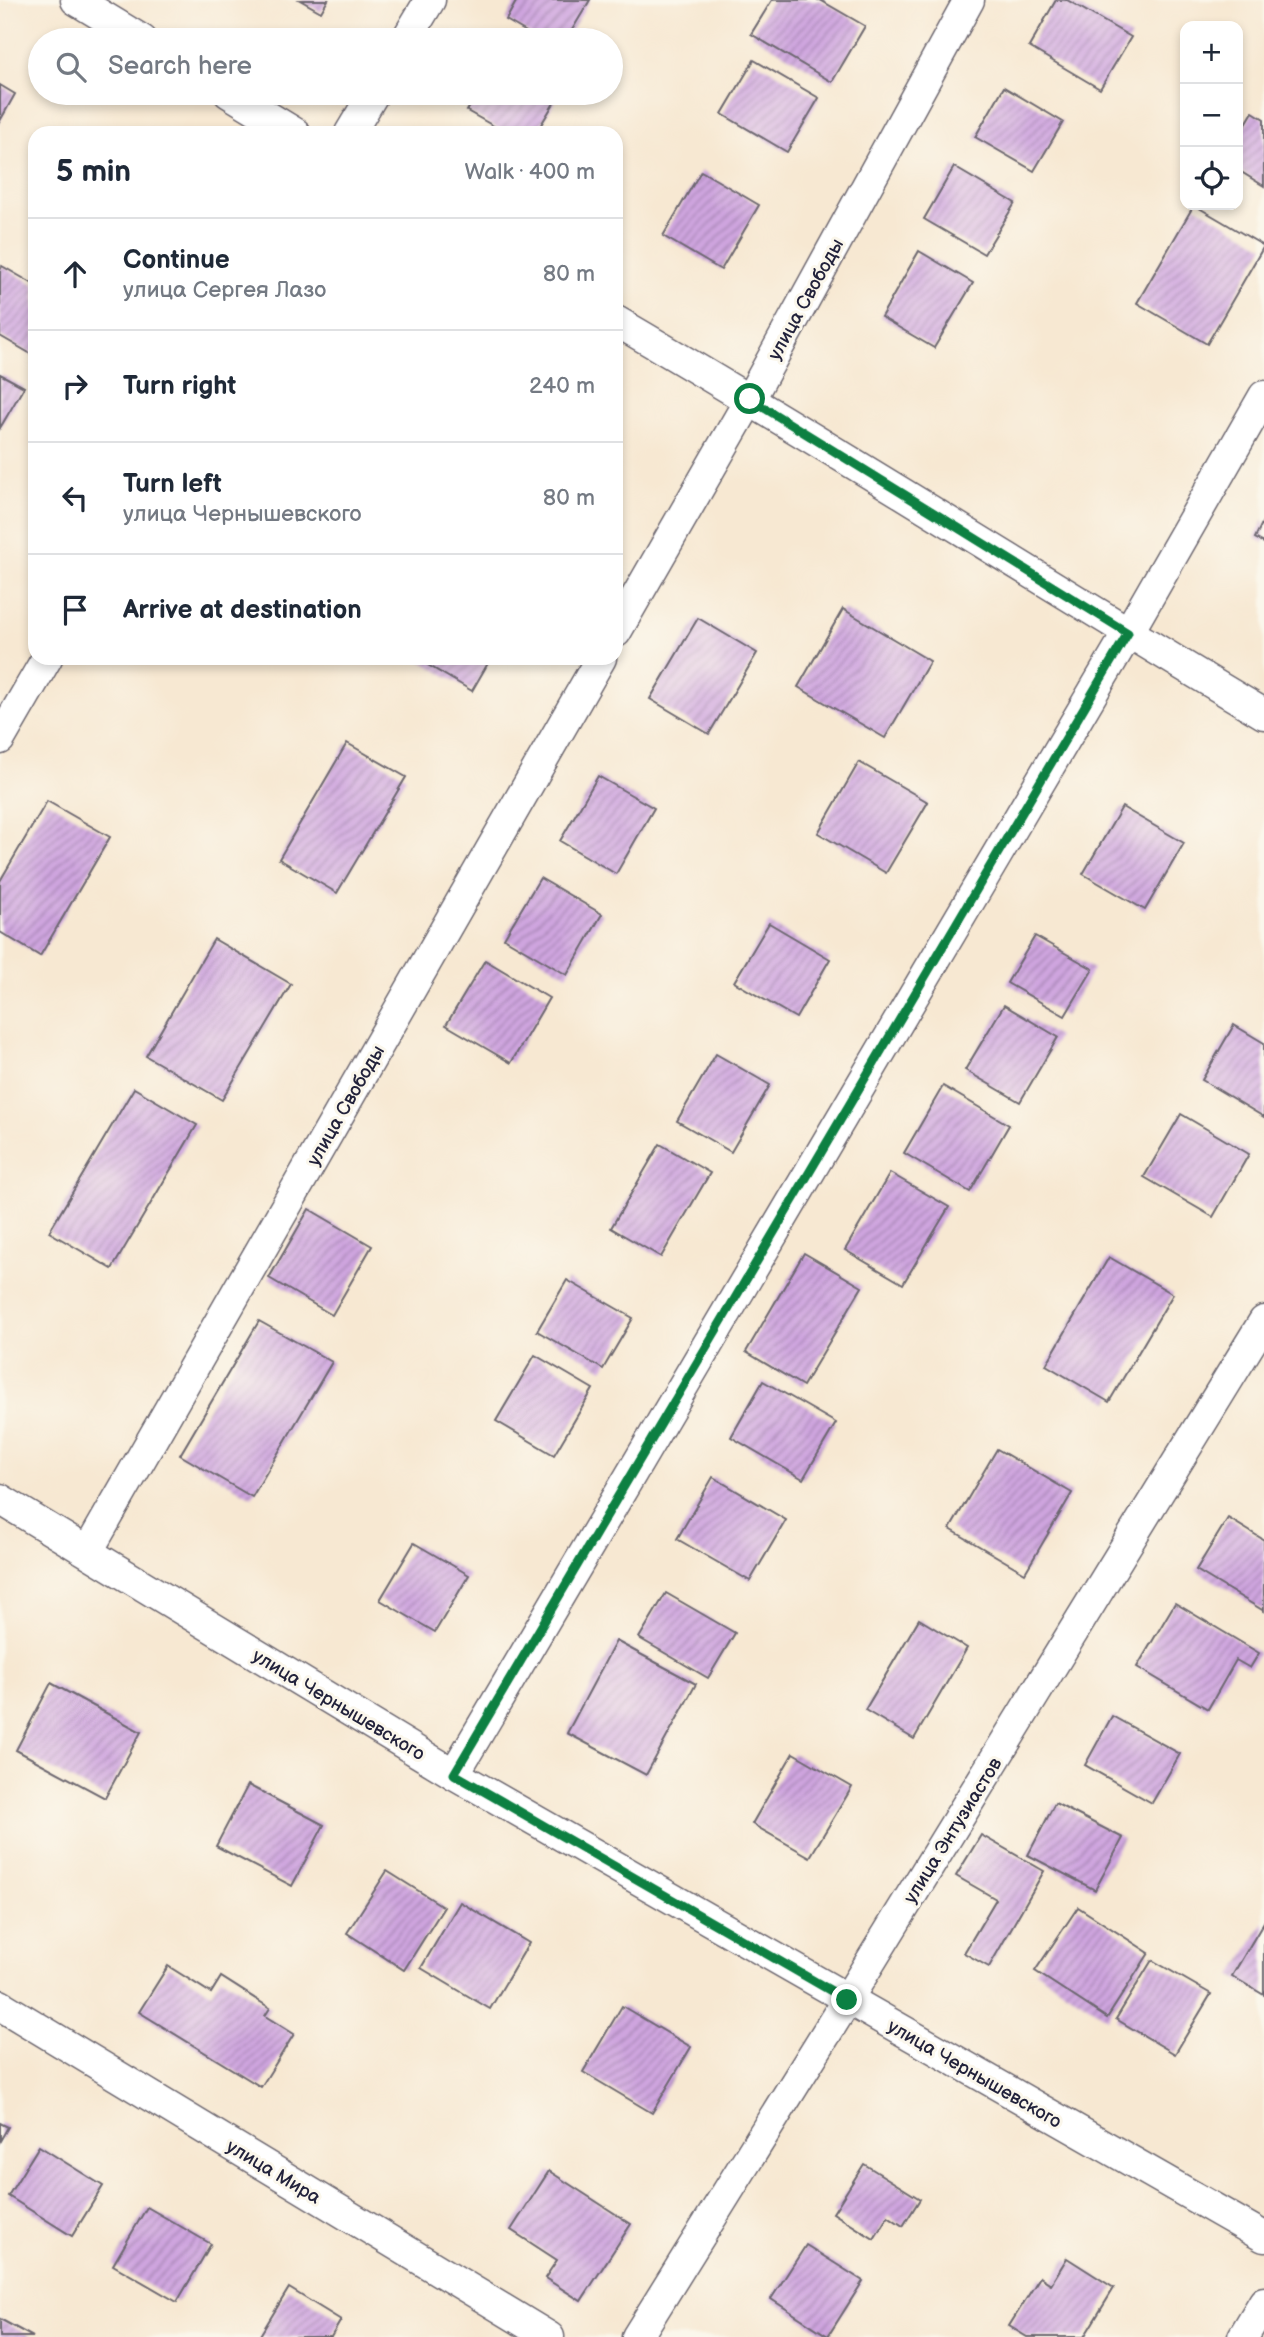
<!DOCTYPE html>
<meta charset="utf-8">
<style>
:root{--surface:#fff;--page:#f2f2f3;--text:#1f2937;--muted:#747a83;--line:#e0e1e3}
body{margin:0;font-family:"Balsamiq Sans",sans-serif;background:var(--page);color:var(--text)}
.controls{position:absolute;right:21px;top:21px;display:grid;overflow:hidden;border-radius:14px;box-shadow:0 4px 10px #0003}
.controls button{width:63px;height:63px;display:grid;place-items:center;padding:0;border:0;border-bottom:2px solid var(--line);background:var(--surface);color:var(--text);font:35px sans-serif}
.stop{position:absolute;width:21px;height:21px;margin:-16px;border:5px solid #0b8043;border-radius:50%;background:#fff}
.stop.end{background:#0b8043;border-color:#fff;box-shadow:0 2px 7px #0008}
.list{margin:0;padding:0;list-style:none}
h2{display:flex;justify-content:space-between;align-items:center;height:91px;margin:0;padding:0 28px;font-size:30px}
h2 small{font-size:23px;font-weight:400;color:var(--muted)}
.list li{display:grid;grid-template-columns:46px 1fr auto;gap:21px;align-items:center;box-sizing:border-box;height:112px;padding:0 28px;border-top:2px solid var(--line)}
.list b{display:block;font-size:26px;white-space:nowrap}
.list p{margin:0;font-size:23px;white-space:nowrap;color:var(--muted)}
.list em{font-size:23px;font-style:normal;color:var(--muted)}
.icon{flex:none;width:38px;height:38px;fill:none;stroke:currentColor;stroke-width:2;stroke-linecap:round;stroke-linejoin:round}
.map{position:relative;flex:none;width:1264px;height:2337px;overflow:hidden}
.search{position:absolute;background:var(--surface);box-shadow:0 4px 10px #0003;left:28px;top:28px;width:595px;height:77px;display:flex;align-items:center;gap:18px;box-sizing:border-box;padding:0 24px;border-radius:38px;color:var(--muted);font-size:26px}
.panel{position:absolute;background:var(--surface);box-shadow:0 4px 10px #0003;left:28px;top:126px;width:595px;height:539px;border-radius:21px}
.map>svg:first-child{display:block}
.building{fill:url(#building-hatch)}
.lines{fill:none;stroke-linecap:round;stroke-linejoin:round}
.minor-casing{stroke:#6d6770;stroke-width:33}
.minor{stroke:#fff;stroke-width:30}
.route{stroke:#0b8043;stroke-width:9}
.labels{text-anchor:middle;stroke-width:6;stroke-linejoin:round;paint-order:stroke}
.street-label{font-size:19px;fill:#22223b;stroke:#fbf7ec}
</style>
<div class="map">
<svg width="1264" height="2337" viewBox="0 0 1264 2337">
<defs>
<pattern id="building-hatch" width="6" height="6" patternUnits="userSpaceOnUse" patternTransform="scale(1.75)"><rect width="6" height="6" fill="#cfa5df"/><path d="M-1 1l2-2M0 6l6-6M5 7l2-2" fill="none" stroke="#a886b6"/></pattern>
</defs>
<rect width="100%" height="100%" fill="#fbf7ec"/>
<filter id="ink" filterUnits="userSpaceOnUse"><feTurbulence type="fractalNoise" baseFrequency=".0143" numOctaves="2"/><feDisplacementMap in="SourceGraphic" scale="14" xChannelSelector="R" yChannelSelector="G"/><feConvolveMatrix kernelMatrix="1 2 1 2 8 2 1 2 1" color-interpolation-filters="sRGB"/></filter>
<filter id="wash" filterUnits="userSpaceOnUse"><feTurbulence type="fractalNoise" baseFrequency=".00686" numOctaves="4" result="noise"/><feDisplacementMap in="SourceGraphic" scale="28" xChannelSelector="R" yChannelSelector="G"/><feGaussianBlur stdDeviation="1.57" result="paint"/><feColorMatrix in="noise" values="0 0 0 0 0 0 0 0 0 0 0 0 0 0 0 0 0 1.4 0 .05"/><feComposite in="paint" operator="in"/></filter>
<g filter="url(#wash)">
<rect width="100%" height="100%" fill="#f7e8d2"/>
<g id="blocks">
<g class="building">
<polygon points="300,0 328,0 321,12"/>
<polygon points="517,0 590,0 566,40 540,40 506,20"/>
<polygon points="772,0 820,0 865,26 832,82 751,34"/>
<polygon points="1056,0 1067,0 1131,37 1100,89 1029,47"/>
<polygon points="754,60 819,98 787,152 722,114"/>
<polygon points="0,85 15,94 0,121"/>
<polygon points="1004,87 1063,122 1034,171 975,137"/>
<polygon points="478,93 548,93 557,98 536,133 506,133 467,111"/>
<polygon points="1253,112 1264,119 1264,186 1238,170 1238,137"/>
<polygon points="954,167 1015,203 984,254 924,219"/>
<polygon points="701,171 759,205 721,270 663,236"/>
<polygon points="1194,205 1264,246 1207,344 1137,303"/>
<polygon points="919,251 973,283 934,348 881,317"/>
<polygon points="2,266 35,285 35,348 31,354 0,336 0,270"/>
<polygon points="0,374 24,387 0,428"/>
<polygon points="1264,519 1264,543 1255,538"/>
<polygon points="843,609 930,661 885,738 798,687"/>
<polygon points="698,618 757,653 709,734 650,699"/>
<polygon points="416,658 491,658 472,691"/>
<polygon points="347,743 406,777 337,893 279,859"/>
<polygon points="859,762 928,802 886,873 818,833"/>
<polygon points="598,776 654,808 616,874 560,841"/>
<polygon points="47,801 110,837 40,956 0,932 0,881"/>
<polygon points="1122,807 1184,843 1145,910 1083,874"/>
<polygon points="540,878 602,914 567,975 504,938"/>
<polygon points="769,923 830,959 796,1018 734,982"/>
<polygon points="1035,936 1093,969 1065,1016 1007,983"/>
<polygon points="214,939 291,984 222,1100 146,1056"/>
<polygon points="485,960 549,998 511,1063 446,1025"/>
<polygon points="1004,1005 1058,1037 1020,1102 965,1070"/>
<polygon points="1234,1025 1264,1043 1264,1117 1202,1080"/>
<polygon points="716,1054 770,1085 731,1152 677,1121"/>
<polygon points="943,1086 1009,1125 970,1192 904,1153"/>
<polygon points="134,1088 197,1125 112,1269 49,1232"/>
<polygon points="1181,1114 1249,1154 1213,1217 1144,1177"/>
<polygon points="660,1144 710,1173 661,1257 611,1228"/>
<polygon points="890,1173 949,1207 903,1284 845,1250"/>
<polygon points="309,1209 372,1246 332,1315 269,1278"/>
<polygon points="804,1253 862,1287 803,1386 746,1352"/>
<polygon points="1109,1257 1173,1294 1109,1402 1046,1365"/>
<polygon points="567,1280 633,1318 603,1369 537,1331"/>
<polygon points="259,1321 332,1362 252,1497 180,1455"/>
<polygon points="535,1355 593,1389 554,1455 496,1421"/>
<polygon points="763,1381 836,1423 803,1479 731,1437"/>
<polygon points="997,1449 1072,1493 1025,1573 950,1529"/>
<polygon points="713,1477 786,1520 750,1581 677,1539"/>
<polygon points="1228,1518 1264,1540 1264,1611 1196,1570"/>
<polygon points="414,1543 469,1575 435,1632 380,1600"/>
<polygon points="666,1593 735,1633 708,1678 639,1638"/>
<polygon points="1175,1603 1259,1653 1250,1668 1236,1660 1208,1709 1137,1667"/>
<polygon points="919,1619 967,1648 914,1739 865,1710"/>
<polygon points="616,1641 696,1684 646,1775 567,1733"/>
<polygon points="51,1683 141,1732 105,1798 16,1750"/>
<polygon points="1112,1716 1180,1754 1152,1803 1085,1765"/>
<polygon points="793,1753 852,1787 810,1857 752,1824"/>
<polygon points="248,1785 324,1825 292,1886 216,1846"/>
<polygon points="1055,1803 1123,1838 1095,1890 1028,1855"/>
<polygon points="981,1835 1044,1871 989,1967 964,1953 996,1899 956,1876"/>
<polygon points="387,1871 444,1907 404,1970 347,1933"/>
<polygon points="460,1902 529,1943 490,2009 421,1968"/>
<polygon points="1078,1907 1149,1953 1107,2018 1035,1971"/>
<polygon points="1264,1922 1264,1995 1232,1976"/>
<polygon points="1152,1960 1211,1994 1175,2054 1116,2019"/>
<polygon points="168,1966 211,1993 221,1977 270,2008 265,2016 294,2034 261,2087 139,2012"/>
<polygon points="622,2006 691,2047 652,2113 583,2072"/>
<polygon points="0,2123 8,2127 0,2141"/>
<polygon points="39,2146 103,2186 72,2236 8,2196"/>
<polygon points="864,2164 920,2199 903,2226 888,2216 874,2239 833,2213"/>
<polygon points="549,2171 631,2224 581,2301 545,2278 557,2260 511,2230"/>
<polygon points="147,2207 211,2244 177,2302 113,2265"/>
<polygon points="806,2245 863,2281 828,2336 771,2299"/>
<polygon points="1067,2258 1114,2288 1084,2337 1027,2337 1009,2326 1040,2277 1051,2284"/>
<polygon points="289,2288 341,2320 331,2337 259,2337"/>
<polygon points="0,2319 33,2337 0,2337"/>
</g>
</g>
</g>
<g filter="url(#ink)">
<use href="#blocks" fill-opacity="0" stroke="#6d6770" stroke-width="2"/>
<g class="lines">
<g class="minor-casing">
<g id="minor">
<polyline points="76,0 142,40"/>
<polyline points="406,40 430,0"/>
<polyline points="229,93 295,133"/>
<polyline points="350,133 374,93"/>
<path d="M616,321c218,127 431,264 648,393"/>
<polyline points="616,632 750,399 969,0"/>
<polyline points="0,739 47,658"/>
<polyline points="0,1499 454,1774 1264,2237"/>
<polyline points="88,1551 601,658"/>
<polyline points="454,1774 1128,633 1264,396"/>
<polyline points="0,2005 549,2337"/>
<polyline points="637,2337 847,2000 1264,1321"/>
<polyline points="1243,2337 1264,2302"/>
</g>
</g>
<use href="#minor" class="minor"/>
</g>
</g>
<g class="lines" filter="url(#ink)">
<polyline class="route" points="750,399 1128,633 454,1774 847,2000"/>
</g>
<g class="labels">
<g class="street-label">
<text transform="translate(805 299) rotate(-61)" y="7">улица Свободы</text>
<text transform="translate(345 1105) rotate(-60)" y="7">улица Свободы</text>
<text transform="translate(339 1704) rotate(31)" y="7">улица Чернышевского</text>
<text transform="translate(952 1830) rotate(-58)" y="7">улица Энтузиастов</text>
<text transform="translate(975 2073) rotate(30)" y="7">улица Чернышевского</text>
<text transform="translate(274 2171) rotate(31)" y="7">улица Мира</text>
</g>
</g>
</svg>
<div class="controls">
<button>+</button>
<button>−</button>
<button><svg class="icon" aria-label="locate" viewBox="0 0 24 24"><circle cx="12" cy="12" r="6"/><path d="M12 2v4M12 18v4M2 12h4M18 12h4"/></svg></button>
</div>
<div class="stop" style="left:750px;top:399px"></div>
<div class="stop end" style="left:847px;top:2000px"></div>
<div class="search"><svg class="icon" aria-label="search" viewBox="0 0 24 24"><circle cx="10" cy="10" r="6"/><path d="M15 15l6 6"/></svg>Search here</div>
<section class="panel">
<h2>5 min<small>Walk · 400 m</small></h2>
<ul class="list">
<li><svg class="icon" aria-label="ahead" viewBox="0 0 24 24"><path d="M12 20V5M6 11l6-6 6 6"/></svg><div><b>Continue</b><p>улица Сергея Лазо</p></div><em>80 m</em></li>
<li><svg class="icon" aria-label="right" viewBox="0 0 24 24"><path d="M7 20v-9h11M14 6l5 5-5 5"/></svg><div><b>Turn right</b></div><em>240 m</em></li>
<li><svg class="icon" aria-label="left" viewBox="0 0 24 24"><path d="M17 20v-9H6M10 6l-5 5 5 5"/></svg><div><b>Turn left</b><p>улица Чернышевского</p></div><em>80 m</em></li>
<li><svg class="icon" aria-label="arrive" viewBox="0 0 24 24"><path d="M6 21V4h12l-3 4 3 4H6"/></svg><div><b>Arrive at destination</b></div></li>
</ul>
</section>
</div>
